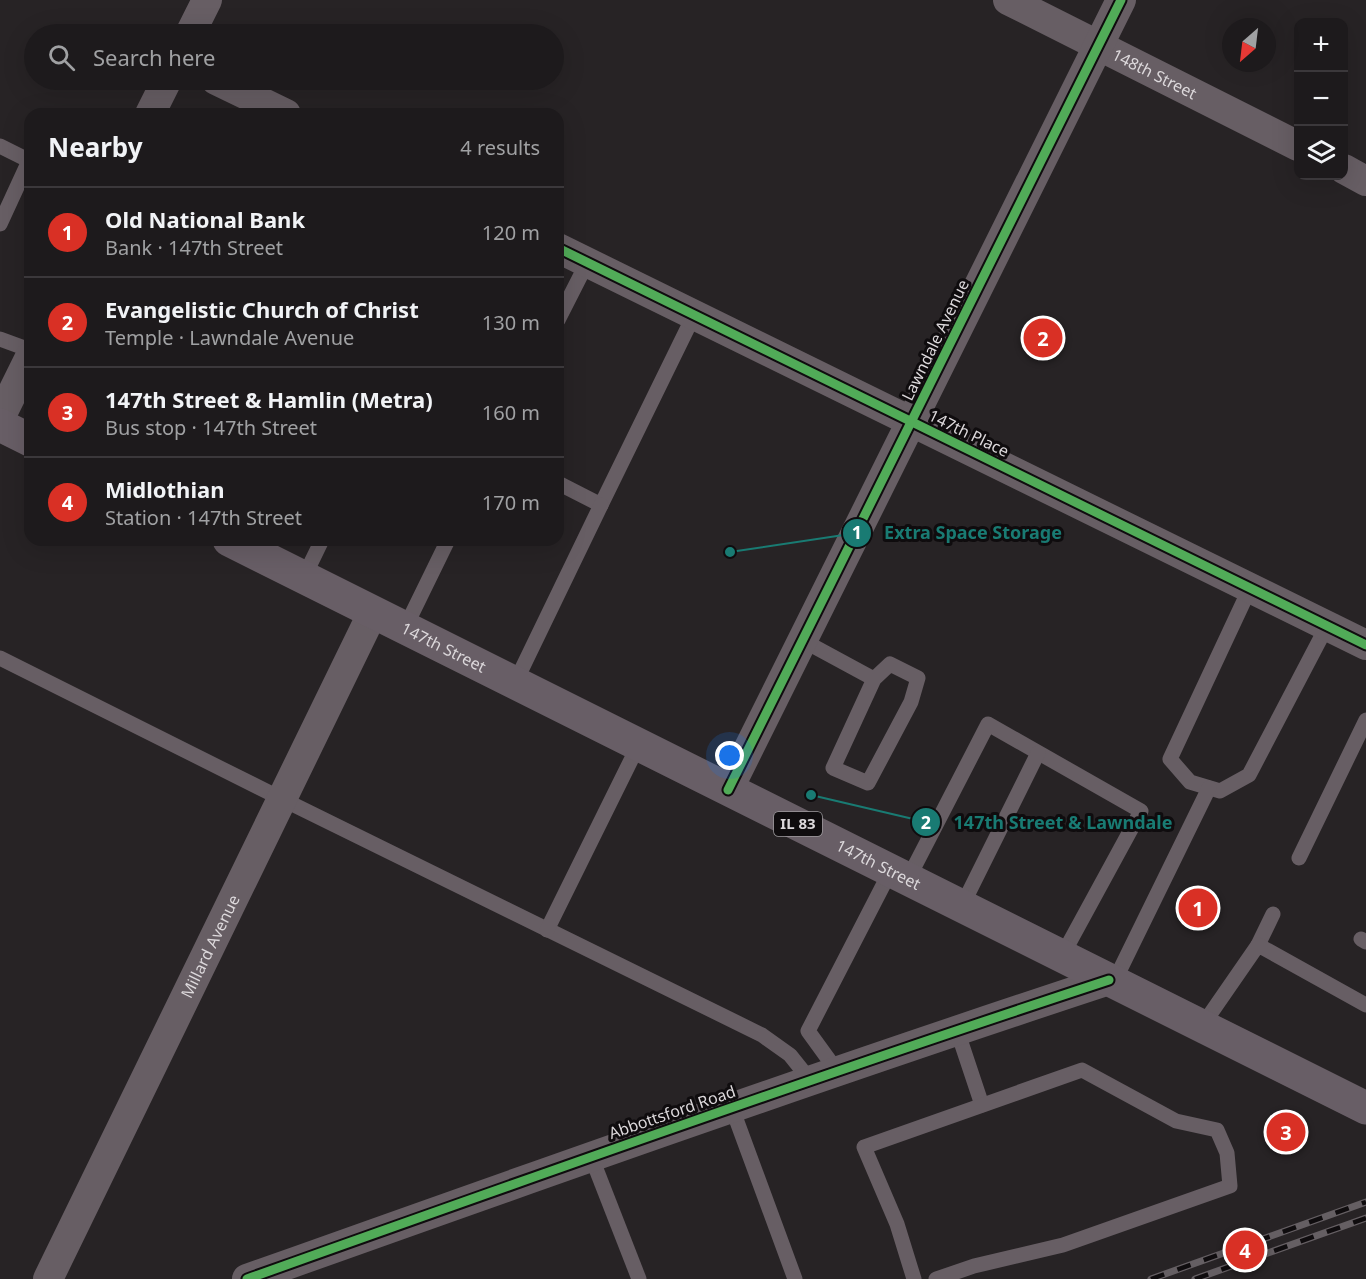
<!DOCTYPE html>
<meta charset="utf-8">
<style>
:root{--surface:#1d1a1c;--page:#252325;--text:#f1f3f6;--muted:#a0a1a3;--line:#3b383b;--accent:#d93025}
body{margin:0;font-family:"Noto Sans",sans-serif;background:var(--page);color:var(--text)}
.controls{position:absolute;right:18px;top:18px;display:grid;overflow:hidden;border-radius:12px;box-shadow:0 6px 24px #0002}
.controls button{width:54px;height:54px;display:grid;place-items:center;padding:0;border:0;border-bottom:2px solid var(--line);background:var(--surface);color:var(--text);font:30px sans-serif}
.compass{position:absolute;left:1222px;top:18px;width:54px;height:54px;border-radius:50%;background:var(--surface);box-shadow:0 6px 24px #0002;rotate:208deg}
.you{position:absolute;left:730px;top:756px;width:21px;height:21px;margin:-15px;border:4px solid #fff;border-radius:50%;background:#1a73e8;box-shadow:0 0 0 9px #1a73e833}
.badge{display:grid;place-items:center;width:39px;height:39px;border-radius:50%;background:var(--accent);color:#fff;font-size:20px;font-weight:700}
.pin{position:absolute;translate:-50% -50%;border:3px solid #fff;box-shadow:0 2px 6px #0006}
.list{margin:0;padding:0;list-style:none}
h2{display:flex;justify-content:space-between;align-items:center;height:78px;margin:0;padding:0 24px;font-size:26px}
h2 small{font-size:20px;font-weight:400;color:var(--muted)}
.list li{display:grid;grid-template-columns:39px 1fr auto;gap:18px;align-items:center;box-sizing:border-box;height:90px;padding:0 24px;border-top:2px solid var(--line)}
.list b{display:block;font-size:22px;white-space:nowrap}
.list p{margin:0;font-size:20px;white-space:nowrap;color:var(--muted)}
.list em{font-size:20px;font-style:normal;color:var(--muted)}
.icon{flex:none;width:33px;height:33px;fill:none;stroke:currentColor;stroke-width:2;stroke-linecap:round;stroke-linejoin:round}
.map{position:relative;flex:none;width:1366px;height:1279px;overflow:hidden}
.search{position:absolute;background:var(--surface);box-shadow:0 6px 24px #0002;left:24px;top:24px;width:540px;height:66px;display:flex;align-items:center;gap:15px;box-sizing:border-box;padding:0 21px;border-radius:33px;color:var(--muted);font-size:22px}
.panel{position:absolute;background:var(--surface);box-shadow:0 6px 24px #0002;left:24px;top:108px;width:540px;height:438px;border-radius:18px}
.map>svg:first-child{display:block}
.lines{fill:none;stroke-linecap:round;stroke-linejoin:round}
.service{stroke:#675e64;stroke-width:15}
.minor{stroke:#675e64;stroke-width:30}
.primary{stroke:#685e66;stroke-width:33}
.rail-casing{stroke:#655f63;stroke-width:7}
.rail{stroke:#0f0c0e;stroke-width:4.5;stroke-dasharray:14;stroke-linecap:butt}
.cycleway-casing{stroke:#0f0c0e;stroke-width:13}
.cycleway{stroke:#51ab58;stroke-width:9}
.labels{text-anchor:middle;stroke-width:6;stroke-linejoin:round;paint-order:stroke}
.shield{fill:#0f0c0e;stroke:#9e9b9e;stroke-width:1.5}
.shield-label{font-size:15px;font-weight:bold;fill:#dcd8db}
.street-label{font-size:16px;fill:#dcd8db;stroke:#0f0c0e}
.leader{fill:none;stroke:#197b73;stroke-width:2}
.callout-dot{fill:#197b73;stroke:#0f0c0e;stroke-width:2}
.mark-label{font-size:18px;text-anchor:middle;font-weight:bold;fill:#fff}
.callout-label{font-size:18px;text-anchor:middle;font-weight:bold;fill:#197b73;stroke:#0f0c0e;stroke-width:6;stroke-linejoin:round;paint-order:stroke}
</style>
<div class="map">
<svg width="1366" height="1279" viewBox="0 0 1366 1279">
<rect width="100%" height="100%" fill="#272325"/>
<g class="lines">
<g class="service">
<polyline points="0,146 30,161"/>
<polyline points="0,224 29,161"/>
<polyline points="558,320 587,263"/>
<polyline points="0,339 30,350"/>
<polyline points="558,483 601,505 694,315"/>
<polyline points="304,577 322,540"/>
<polyline points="1250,588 1170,759 1190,782 1220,791 1249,775 1327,626"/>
<polyline points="405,628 448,540"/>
<polyline points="802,640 874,679 833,768 868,783 911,702 918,678 890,664 874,679"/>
<polyline points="0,658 282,799 762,1035 790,1055 810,1080"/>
<polyline points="515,683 601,505"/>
<polyline points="1299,858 1366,720"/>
<polyline points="908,879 988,724 1141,811 1062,956"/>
<polyline points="962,906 1038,753"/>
<polyline points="547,930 639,744"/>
<polyline points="1361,939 1366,942"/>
<polyline points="1258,945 1273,914"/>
<polyline points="1114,982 1209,788"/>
<polyline points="1202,1026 1258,945 1366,1005"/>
<polyline points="957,1030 982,1105"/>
<polyline points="837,1071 808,1031 891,870"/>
<polyline points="732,1108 795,1279"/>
<polyline points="591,1156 639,1279"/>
<polyline points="914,1279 897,1224 864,1147 1082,1070 1176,1121 1217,1130 1227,1153 1230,1186 1063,1245 974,1266 936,1279"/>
</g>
<g class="minor">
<path id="s1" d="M1008,0l290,146"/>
<polyline points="190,34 207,0"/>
<polyline points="216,80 286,114"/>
<polyline points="150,114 167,80"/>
<polyline points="1344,169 1366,181"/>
<polyline points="558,248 1366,645"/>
<polyline points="0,418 30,357"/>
<polyline points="728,790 1121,0"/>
<path id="s2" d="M48,1279l325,-667"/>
<path d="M247,1279c286,-102 573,-204 862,-299"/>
</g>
<g class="primary">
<polyline points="0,425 30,440"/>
<path id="s3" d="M229,540l1137,568"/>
</g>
<g class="rail-casing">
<g id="rail">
<polyline points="1151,1279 1366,1202"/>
<polyline points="1195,1279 1366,1218"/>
</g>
</g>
<use href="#rail" class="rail"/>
<g class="cycleway-casing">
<g id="cycleway">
<polyline points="558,248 1366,645"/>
<polyline points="728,790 1121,0"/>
<path d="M247,1279c286,-102 573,-204 862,-299"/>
</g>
</g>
<use href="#cycleway" class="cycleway"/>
</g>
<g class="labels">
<rect class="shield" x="774" y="812" width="48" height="24" rx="4.5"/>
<g class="shield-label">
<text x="798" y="829">IL 83</text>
</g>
<g class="street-label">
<text dy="6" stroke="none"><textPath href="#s1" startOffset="164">148th Street</textPath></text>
<text transform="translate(935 340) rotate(-64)" y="6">Lawndale Avenue</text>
<text transform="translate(969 433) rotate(26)" y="6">147th Place</text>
<text dy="6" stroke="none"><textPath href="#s3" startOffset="240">147th Street</textPath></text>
<text dy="6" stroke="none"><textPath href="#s3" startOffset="726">147th Street</textPath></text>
<text dy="6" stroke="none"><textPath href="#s2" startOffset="370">Millard Avenue</textPath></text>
<text transform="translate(672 1112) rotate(-19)" y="6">Abbottsford Road</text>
</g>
</g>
<path class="leader" d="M730 552L857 533M811 795L926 822"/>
<g class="callout-dot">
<circle cx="730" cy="552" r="6"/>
<circle cx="811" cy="795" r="6"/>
<circle cx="857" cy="533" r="15"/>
<circle cx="926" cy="822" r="15"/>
</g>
<g class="mark-label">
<text x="857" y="539">1</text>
<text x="926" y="829">2</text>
</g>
<g class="callout-label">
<text x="973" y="539">Extra Space Storage</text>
<text x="1063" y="829">147th Street &amp; Lawndale</text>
</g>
</svg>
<div class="controls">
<button>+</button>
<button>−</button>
<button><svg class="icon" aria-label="layers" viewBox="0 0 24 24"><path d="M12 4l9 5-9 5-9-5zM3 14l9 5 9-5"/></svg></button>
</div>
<svg class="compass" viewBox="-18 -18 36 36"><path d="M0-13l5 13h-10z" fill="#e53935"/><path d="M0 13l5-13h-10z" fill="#a0a1a3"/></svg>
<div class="you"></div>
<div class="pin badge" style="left:1198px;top:908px">1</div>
<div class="pin badge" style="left:1043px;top:338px">2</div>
<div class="pin badge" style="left:1286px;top:1132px">3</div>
<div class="pin badge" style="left:1245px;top:1250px">4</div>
<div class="search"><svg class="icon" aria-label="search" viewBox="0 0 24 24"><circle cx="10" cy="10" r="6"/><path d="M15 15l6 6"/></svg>Search here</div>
<section class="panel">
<h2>Nearby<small>4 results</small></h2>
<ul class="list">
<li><span class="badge">1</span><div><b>Old National Bank</b><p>Bank · 147th Street</p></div><em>120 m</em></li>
<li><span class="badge">2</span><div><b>Evangelistic Church of Christ</b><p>Temple · Lawndale Avenue</p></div><em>130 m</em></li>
<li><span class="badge">3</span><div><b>147th Street &amp; Hamlin (Metra)</b><p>Bus stop · 147th Street</p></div><em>160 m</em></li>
<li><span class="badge">4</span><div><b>Midlothian</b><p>Station · 147th Street</p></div><em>170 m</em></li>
</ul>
</section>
</div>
